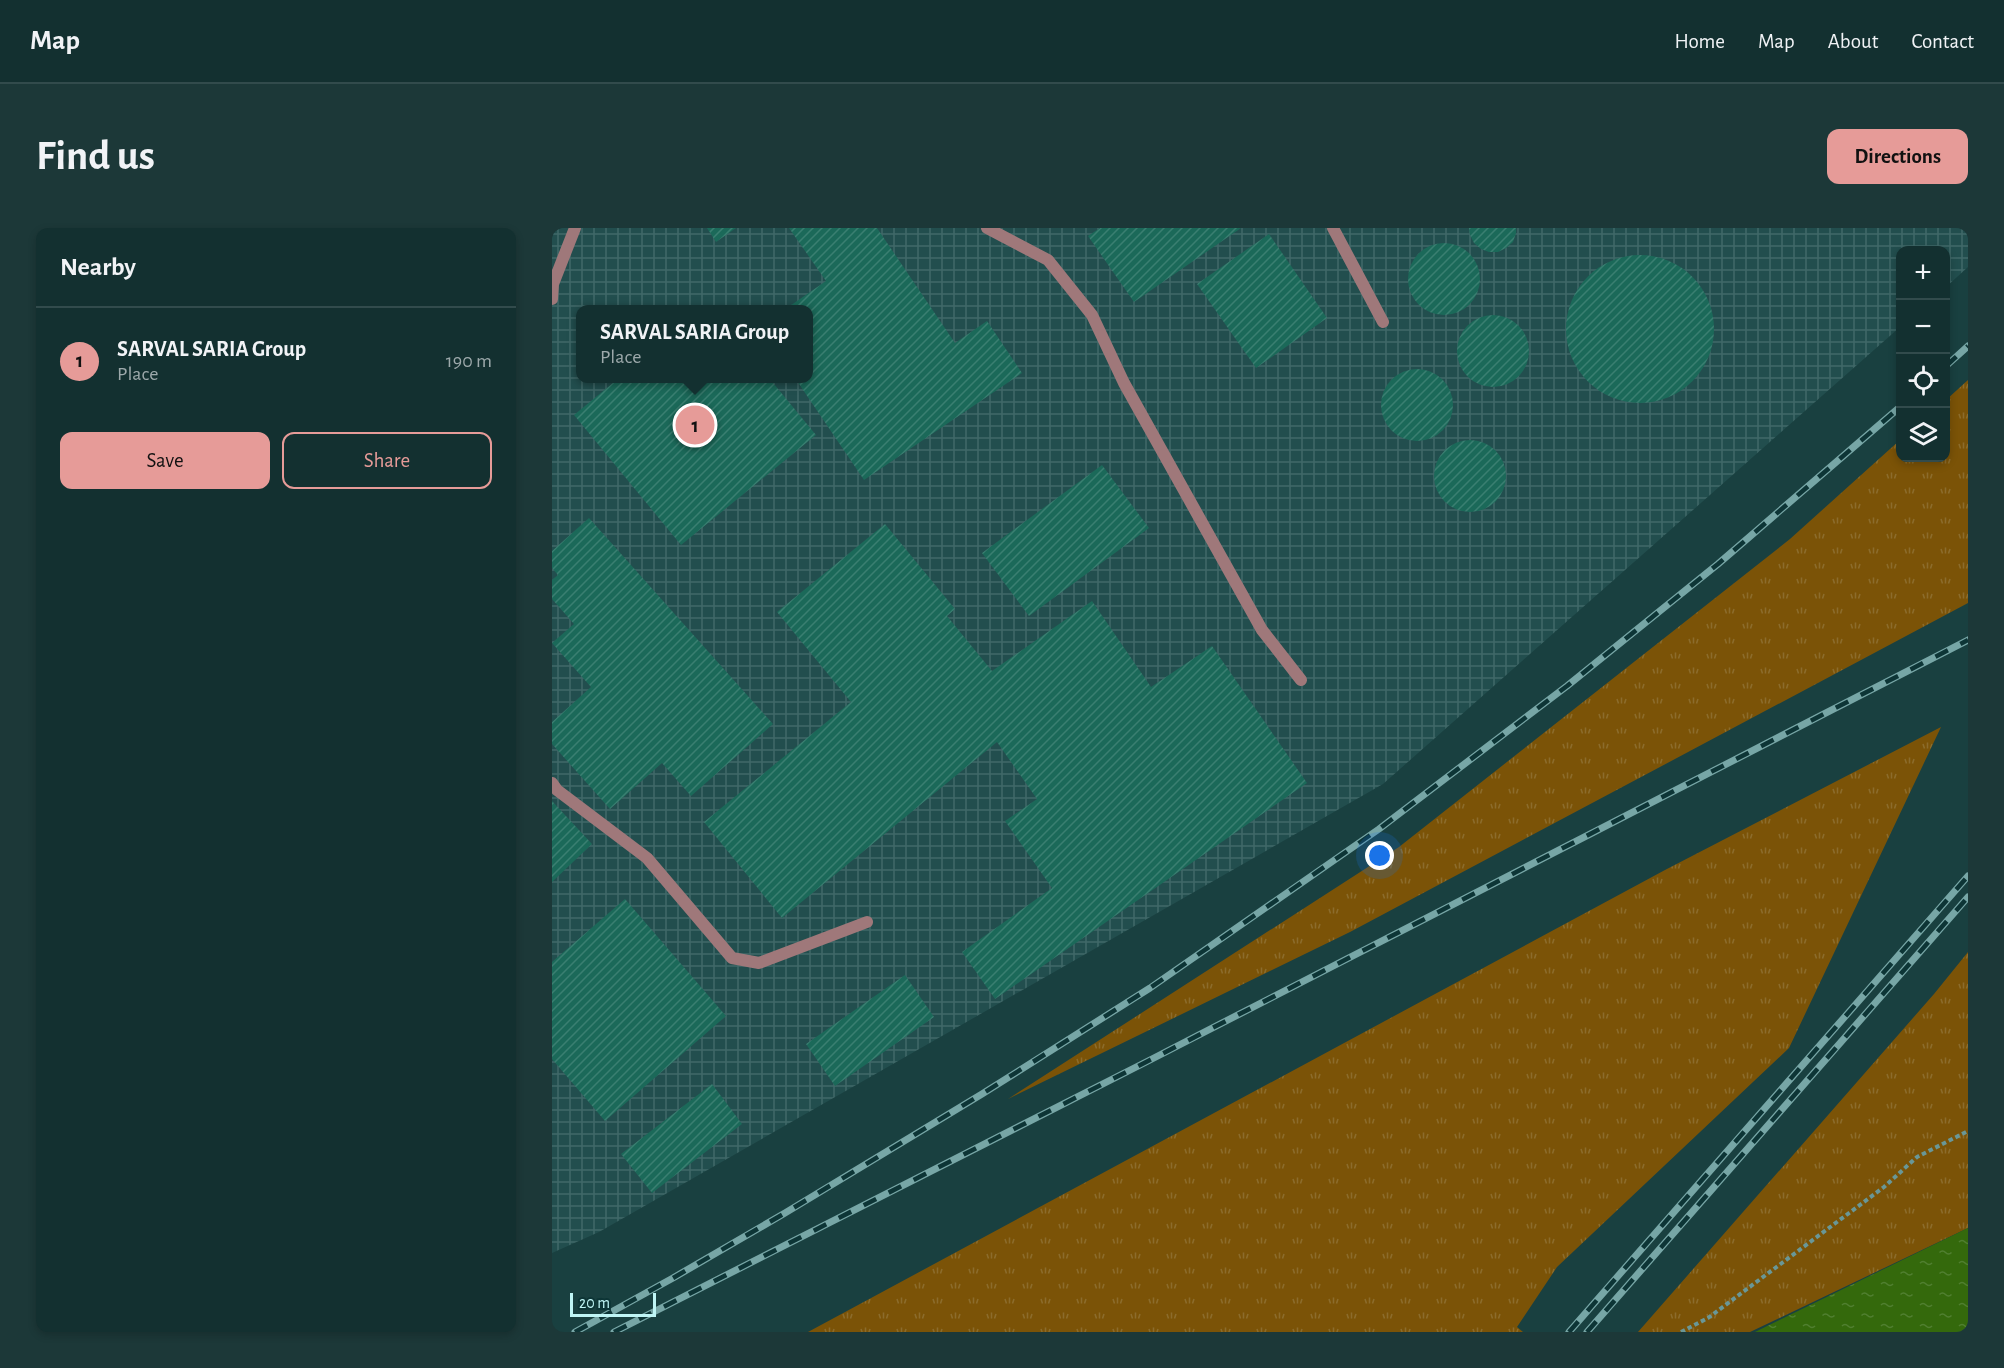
<!DOCTYPE html>
<meta charset="utf-8">
<style>
:root{--surface:#133030;--page:#1c3838;--text:#f1f3f6;--muted:#9da9ab;--line:#324b4c;--accent:#e69b98}
body{margin:0;font-family:"Alegreya Sans",sans-serif;background:var(--page);color:var(--text)}
.controls{position:absolute;right:18px;top:18px;display:grid;overflow:hidden;border-radius:12px;box-shadow:0 3px 9px #0003}
.controls button{width:54px;height:54px;display:grid;place-items:center;padding:0;border:0;border-bottom:2px solid var(--line);background:var(--surface);color:var(--text);font:30px sans-serif}
.scale{position:absolute;left:18px;bottom:15px;width:86px;box-sizing:border-box;padding-left:6px;border:3px solid #bff5f5;border-top:0;font-size:16px;line-height:21px;white-space:nowrap;color:#bff5f5;-webkit-text-stroke:4px #0d3536;paint-order:stroke}
.you{position:absolute;left:828px;top:628px;width:21px;height:21px;margin:-15px;border:4px solid #fff;border-radius:50%;background:#1a73e8;box-shadow:0 0 0 9px #1a73e833}
.badge{display:grid;place-items:center;width:39px;height:39px;border-radius:50%;background:var(--accent);color:#111;font-size:20px;font-weight:700}
.pin{position:absolute;translate:-50% -50%;border:3px solid #fff;box-shadow:0 2px 6px #0006}
.popup{position:absolute;left:24px;top:77px;width:237px;height:78px;box-sizing:border-box;display:grid;place-content:center;border-radius:12px;background:var(--surface);filter:drop-shadow(0 2px 4px #0005);font-size:20px;white-space:nowrap;color:var(--muted)}
.popup b{font-size:22px;color:var(--text)}
.popup::after{content:'';position:absolute;left:50%;top:100%;margin-left:-12px;border:12px solid transparent;border-top-color:var(--surface)}
.list{margin:0;padding:0;list-style:none}
h2{display:flex;justify-content:space-between;align-items:center;height:78px;margin:0;padding:0 24px;font-size:26px}
h2 small{font-size:20px;font-weight:400;color:var(--muted)}
.list li{display:grid;grid-template-columns:39px 1fr auto;gap:18px;align-items:center;box-sizing:border-box;height:108px;padding:0 24px;border-top:2px solid var(--line)}
.list b{display:block;font-size:22px;white-space:nowrap}
.list p{margin:0;font-size:20px;white-space:nowrap;color:var(--muted)}
.list em{font-size:20px;font-style:normal;color:var(--muted)}
.actions{display:flex;gap:12px;padding:18px 24px}
.actions a{flex:1;padding:14px 0;border:2px solid var(--accent);border-radius:12px;text-align:center;font-size:21px;color:var(--accent)}
.actions .main{background:var(--accent);color:#111}
.icon{flex:none;width:33px;height:33px;fill:none;stroke:currentColor;stroke-width:2;stroke-linecap:round;stroke-linejoin:round}
.map{position:relative;flex:none;width:1416px;height:1104px;overflow:hidden;border-radius:12px}
header{display:flex;align-items:center;gap:36px;box-sizing:border-box;height:84px;padding:0 30px;background:var(--surface);border-bottom:2px solid var(--line)}
header strong{font-size:28px}
nav{display:flex;gap:33px;margin-inline-start:auto;font-size:21px}
.intro{display:flex;align-items:center;justify-content:space-between;box-sizing:border-box;height:144px;padding:0 36px}
h1{margin:0;font-size:42px}
.button{padding:15px 27px;border-radius:12px;background:var(--accent);color:#111;font-size:21px;font-weight:700}
main{display:flex;gap:36px;padding:0 36px}
aside{flex:1;background:var(--surface);border-radius:12px;box-shadow:0 3px 9px #0003}
.map>svg:first-child{display:block}
.industrial{fill:url(#industrial-grid);fill-rule:evenodd}
.grass{fill:url(#grass-tufts)}
.water{fill:url(#water-ripples)}
.building{fill:url(#building-hatch)}
.lines{fill:none;stroke-linecap:round;stroke-linejoin:round}
.path{stroke:#699797;stroke-width:4;stroke-dasharray:4.5 3;stroke-linecap:butt}
.lane{stroke:#9f787a;stroke-width:12}
.rail-casing{stroke:#77a6a6;stroke-width:7}
.rail{stroke:#0d3536;stroke-width:4.5;stroke-dasharray:14;stroke-linecap:butt}
</style>
<header>
<strong>Map</strong>
<nav><a>Home</a><a>Map</a><a>About</a><a>Contact</a></nav>
</header>
<div class="intro"><h1>Find us</h1><a class="button">Directions</a></div>
<main>
<aside>
<h2>Nearby<small></small></h2>
<ul class="list">
<li><span class="badge">1</span><div><b>SARVAL SARIA Group</b><p>Place</p></div><em>190 m</em></li>
</ul>
<div class="actions"><a class="main">Save</a><a>Share</a></div>
</aside>
<div class="map">
<svg width="1416" height="1104" viewBox="0 0 1416 1104">
<defs>
<pattern id="industrial-grid" width="8" height="8" patternUnits="userSpaceOnUse" patternTransform="scale(1.5)"><rect width="8" height="8" fill="#224e4e"/><path d="M0 4h8M4 0v8" fill="none" stroke="#406868"/></pattern>
<pattern id="grass-tufts" width="24" height="20" patternUnits="userSpaceOnUse" patternTransform="scale(1.5)"><rect width="24" height="20" fill="#7b5307"/><path d="M3 7l-1-3M5 7V3M7 7l1-3M15 17l-1-3M17 17v-4M19 17l1-3" fill="none" stroke="#8c6c2c"/></pattern>
<pattern id="water-ripples" width="26" height="14" patternUnits="userSpaceOnUse" patternTransform="scale(1.5)"><rect width="26" height="14" fill="#34690c"/><path d="M2 4q2-2 4 0t4 0M15 11q2-2 4 0t4 0" fill="none" stroke="#507f30"/></pattern>
<pattern id="building-hatch" width="6" height="6" patternUnits="userSpaceOnUse" patternTransform="scale(1.5)"><rect width="6" height="6" fill="#1b6959"/><path d="M-1 1l2-2M0 6l6-6M5 7l2-2" fill="none" stroke="#3a7f71"/></pattern>
</defs>
<rect width="100%" height="100%" fill="#194040"/>
<path class="industrial" d="M0,0h1416v39l-22,20v-37h-46v77l-517,457 -784,448 -47,21zM29,82h228v68h-228z"/>
<g class="grass">
<polygon points="1416,152 1416,375 798,704 456,871 847,619 1238,311 1348,212 1348,230 1394,230 1394,172"/>
<polygon points="1389,499 1237,820 1005,1039 965,1099 971,1104 256,1104 1113,642"/>
<polygon points="1416,724 1416,1000 1198,1104 1086,1104 1382,766"/>
</g>
<polygon class="water" points="1416,1000 1416,1104 1203,1104"/>
<g class="building">
<polygon points="155,0 184,0 164,14"/>
<polygon points="237,0 325,0 403,115 435,93 470,145 312,252 243,150 257,150 257,82 232,82 274,53"/>
<polygon points="548,0 689,0 582,74 536,8"/>
<polygon points="917,0 964,0 964,5 961,14 954,20 946,24 937,24 929,21 922,15 918,7"/>
<polygon points="717,6 775,90 704,140 645,56"/>
<circle cx="892" cy="51" r="36"/>
<circle cx="1088" cy="101" r="74"/>
<circle cx="941" cy="123" r="36"/>
<circle cx="865" cy="177" r="36"/>
<polygon points="67,150 217,150 264,207 129,317 22,187"/>
<circle cx="918" cy="248" r="36"/>
<polygon points="550,237 597,300 477,388 430,325"/>
<polygon points="37,290 221,496 139,568 110,535 58,581 0,516 0,494 39,459 0,415 22,396 0,371 0,352 6,347 0,340 0,323"/>
<polygon points="333,296 403,381 395,388 440,443 540,373 599,459 660,418 755,555 443,771 410,724 500,660 453,593 485,571 445,514 230,690 152,594 299,474 225,384"/>
<polygon points="0,573 40,616 0,654"/>
<polygon points="73,671 174,788 53,893 0,831 0,734"/>
<polygon points="353,747 382,789 283,858 254,816"/>
<polygon points="160,856 190,896 100,965 69,926"/>
</g>
<g class="lines">
<polyline class="path" points="1129,1104 1156,1090 1332,959 1365,929 1416,903"/>
<g class="lane">
<polyline points="435,0 496,32 540,87 572,155 710,402 749,452"/>
<polyline points="781,0 831,94"/>
<polyline points="0,71 1,56 23,0"/>
<polyline points="0,555 5,562 95,630 180,730 207,735 315,694"/>
</g>
<g class="rail-casing">
<g id="rail">
<polyline points="1394,138 1416,118"/>
<polyline points="23,1104 121,1050 233,985 430,866 598,760 827,601 1015,458 1166,336 1348,179"/>
<polyline points="62,1104 598,832 1416,412"/>
<polyline points="1017,1104 1416,648"/>
<polyline points="1035,1104 1416,669"/>
</g>
</g>
<use href="#rail" class="rail"/>
</g>
</svg>
<div class="controls">
<button>+</button>
<button>−</button>
<button><svg class="icon" aria-label="locate" viewBox="0 0 24 24"><circle cx="12" cy="12" r="6"/><path d="M12 2v4M12 18v4M2 12h4M18 12h4"/></svg></button>
<button><svg class="icon" aria-label="layers" viewBox="0 0 24 24"><path d="M12 4l9 5-9 5-9-5zM3 14l9 5 9-5"/></svg></button>
</div>
<div class="scale">20 m</div>
<div class="you"></div>
<div class="pin badge" style="left:143px;top:197px">1</div>
<div class="popup"><b>SARVAL SARIA Group</b>Place</div>
</div>
</main>
